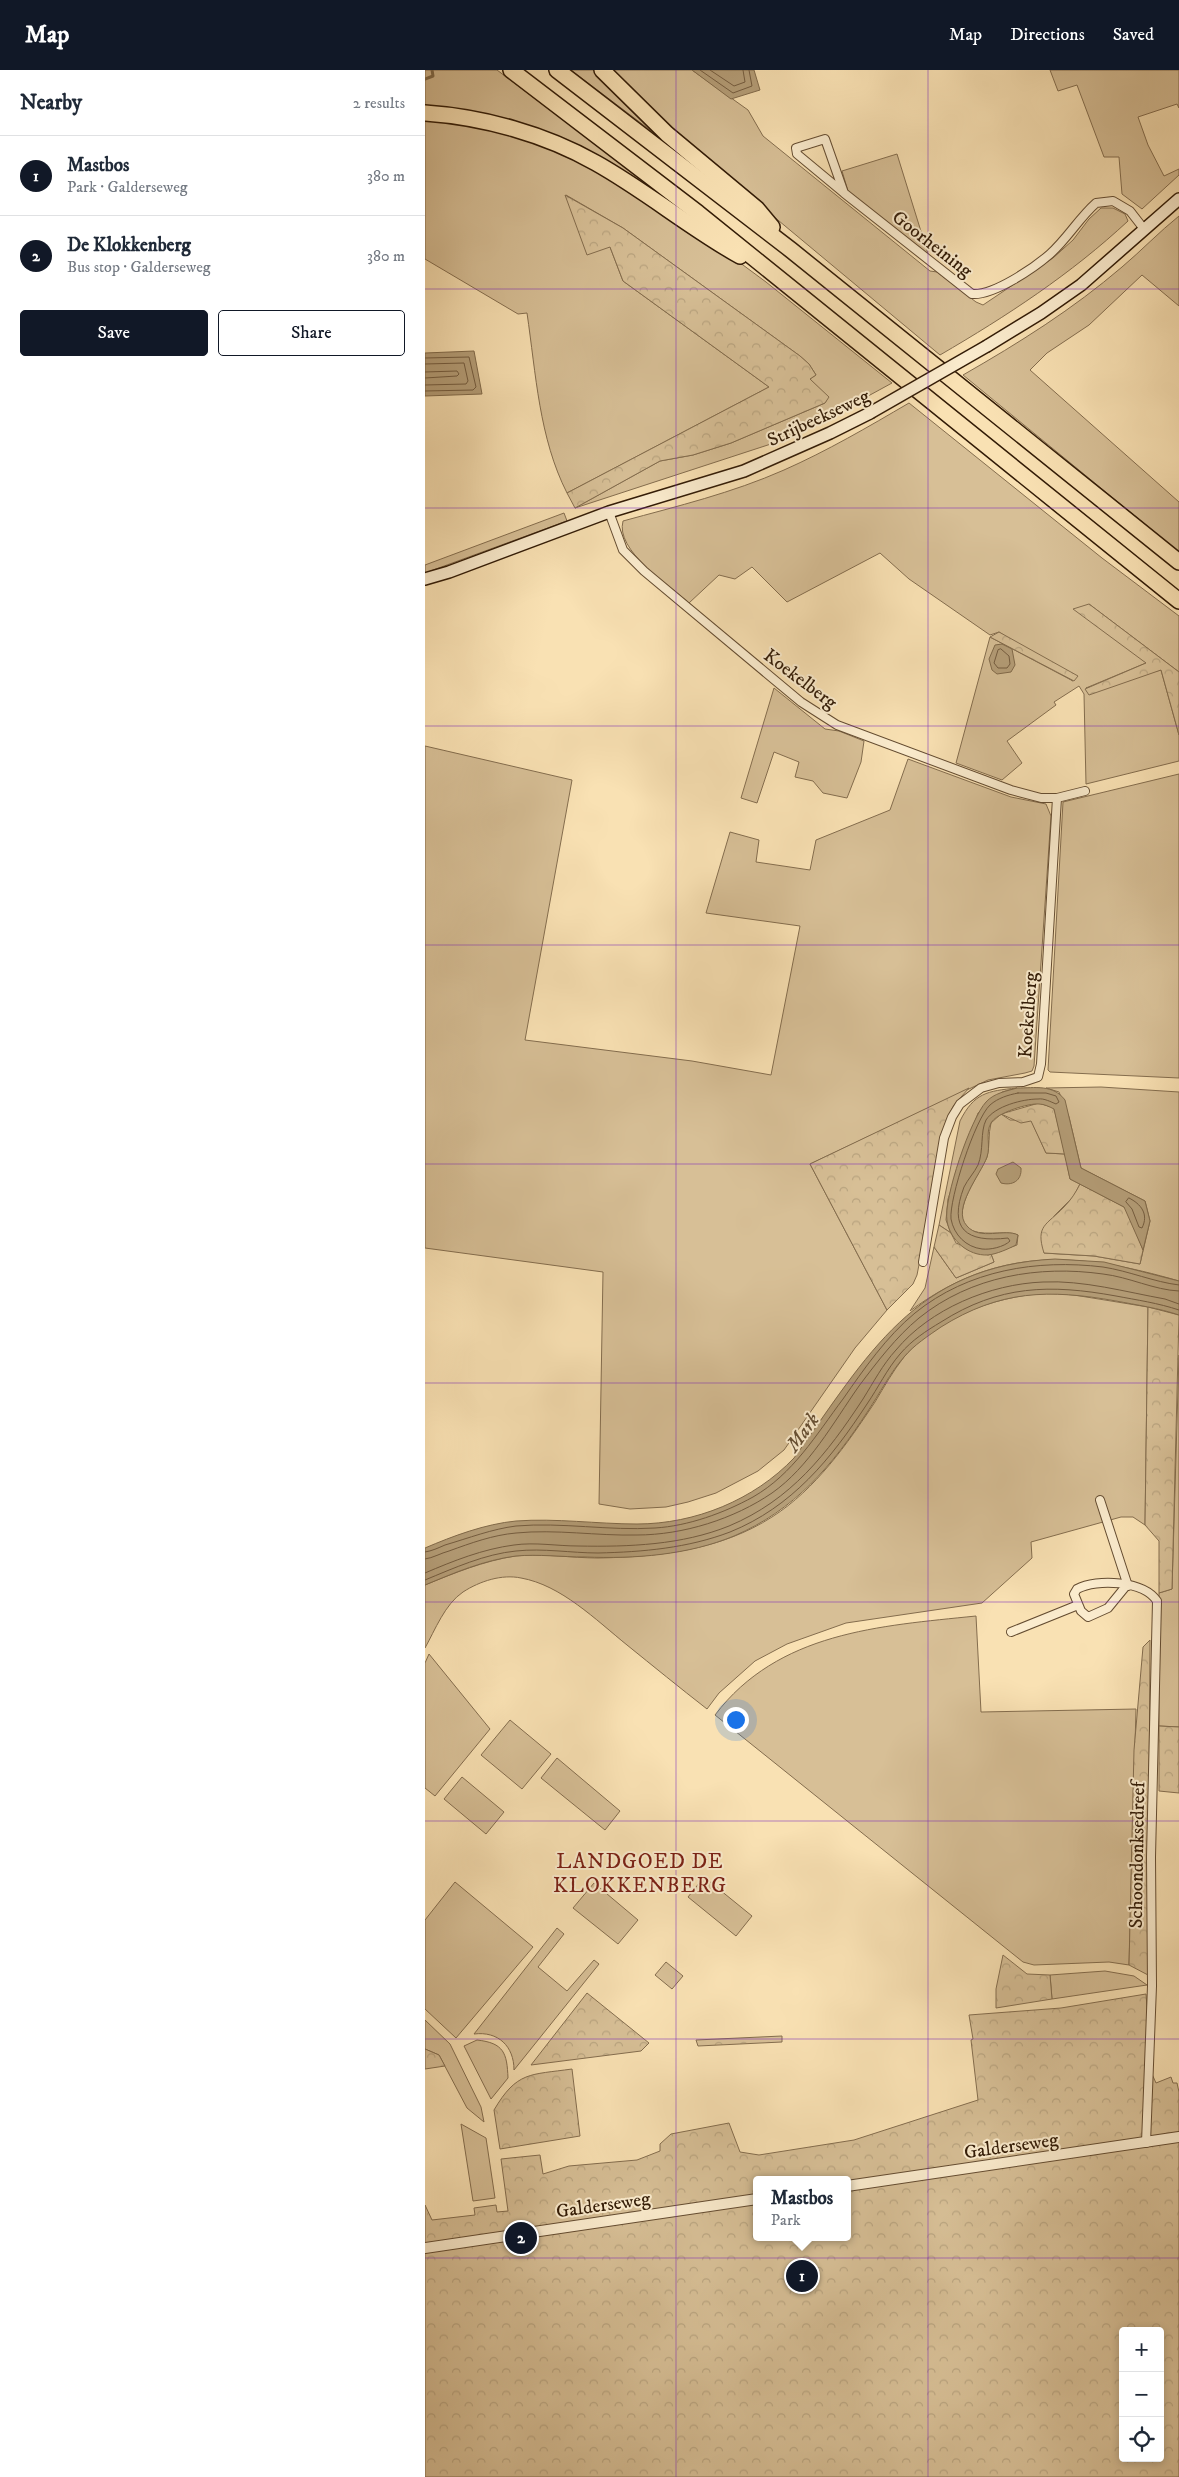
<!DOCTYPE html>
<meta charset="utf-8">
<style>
:root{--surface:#fff;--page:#f6f6f7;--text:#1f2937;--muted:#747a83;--line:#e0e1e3;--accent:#111827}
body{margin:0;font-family:"IM FELL DW Pica",serif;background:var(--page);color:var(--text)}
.controls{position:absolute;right:15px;bottom:15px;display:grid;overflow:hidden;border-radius:5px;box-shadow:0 2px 8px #0003}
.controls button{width:45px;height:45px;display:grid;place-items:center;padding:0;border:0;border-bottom:1px solid var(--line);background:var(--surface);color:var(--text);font:25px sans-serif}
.you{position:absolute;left:310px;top:1649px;width:18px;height:18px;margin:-12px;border:4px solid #fff;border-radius:50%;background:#1a73e8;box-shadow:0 0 0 8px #1a73e833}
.badge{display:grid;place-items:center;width:32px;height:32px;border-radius:50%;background:var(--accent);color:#fff;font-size:16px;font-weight:700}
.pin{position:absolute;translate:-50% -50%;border:2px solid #fff;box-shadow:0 1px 5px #0006}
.popup{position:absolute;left:328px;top:2106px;width:98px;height:65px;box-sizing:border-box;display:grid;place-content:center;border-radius:5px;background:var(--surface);filter:drop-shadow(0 1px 4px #0005);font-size:16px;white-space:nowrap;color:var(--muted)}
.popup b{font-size:19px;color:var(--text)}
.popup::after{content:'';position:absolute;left:50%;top:100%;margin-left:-10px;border:10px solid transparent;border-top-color:var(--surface)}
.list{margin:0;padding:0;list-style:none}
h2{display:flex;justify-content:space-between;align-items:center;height:65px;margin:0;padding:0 20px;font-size:21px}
h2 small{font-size:16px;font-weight:400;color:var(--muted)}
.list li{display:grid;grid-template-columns:32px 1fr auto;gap:15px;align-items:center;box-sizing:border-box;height:80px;padding:0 20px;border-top:1px solid var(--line)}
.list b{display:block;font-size:19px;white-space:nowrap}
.list p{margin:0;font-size:16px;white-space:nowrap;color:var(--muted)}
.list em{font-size:16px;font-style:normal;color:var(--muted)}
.actions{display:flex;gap:10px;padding:15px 20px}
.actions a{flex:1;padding:11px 0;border:1px solid var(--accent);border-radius:5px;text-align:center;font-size:18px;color:var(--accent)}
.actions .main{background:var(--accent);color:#fff}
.icon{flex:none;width:28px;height:28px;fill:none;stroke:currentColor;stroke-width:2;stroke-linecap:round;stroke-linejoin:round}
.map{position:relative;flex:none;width:754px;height:2407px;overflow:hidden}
header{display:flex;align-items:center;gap:30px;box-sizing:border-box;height:70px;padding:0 25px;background:var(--accent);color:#fff}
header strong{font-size:24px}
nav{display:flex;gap:28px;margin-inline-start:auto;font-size:18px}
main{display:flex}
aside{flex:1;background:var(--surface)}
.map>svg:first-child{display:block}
.green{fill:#d7bf96;stroke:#846d4e}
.forest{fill:url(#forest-crowns);stroke:#846d4e;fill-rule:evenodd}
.water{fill:#b59e78;stroke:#816a4a}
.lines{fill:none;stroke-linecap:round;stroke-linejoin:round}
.shore{stroke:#745c3f;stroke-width:1}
.stream{stroke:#816a4a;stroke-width:3}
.minor-casing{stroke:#644c31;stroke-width:10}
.tertiary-casing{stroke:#644c31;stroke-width:12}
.secondary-casing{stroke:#321b06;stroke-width:14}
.motorway-casing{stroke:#321b06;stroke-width:18}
.minor{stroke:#fbecce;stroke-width:8}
.tertiary{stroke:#fbecce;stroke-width:10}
.secondary{stroke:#fbecce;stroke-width:11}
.motorway{stroke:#f9e1b3;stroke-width:15}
.secondary-bridge-casing{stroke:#321b06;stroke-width:14;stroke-linecap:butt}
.secondary-bridge{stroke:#fbecce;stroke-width:11}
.grid{fill:none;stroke:#7b2cbf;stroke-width:1;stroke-opacity:0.55}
.labels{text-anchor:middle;stroke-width:4;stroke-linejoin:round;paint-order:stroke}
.street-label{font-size:19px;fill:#321b06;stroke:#fbecce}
.water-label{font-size:20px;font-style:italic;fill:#664f34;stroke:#fbecce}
.quarter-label{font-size:21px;letter-spacing:1px;fill:#7a1f14;stroke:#fbecce}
</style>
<header>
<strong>Map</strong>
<nav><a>Map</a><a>Directions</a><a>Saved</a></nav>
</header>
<main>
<aside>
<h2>Nearby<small>2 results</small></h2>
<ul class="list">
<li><span class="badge">1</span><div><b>Mastbos</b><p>Park · Galderseweg</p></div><em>380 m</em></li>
<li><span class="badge">2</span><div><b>De Klokkenberg</b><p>Bus stop · Galderseweg</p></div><em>380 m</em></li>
</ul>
<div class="actions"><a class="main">Save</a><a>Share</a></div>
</aside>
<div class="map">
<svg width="754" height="2407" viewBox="0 0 754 2407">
<defs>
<pattern id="forest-crowns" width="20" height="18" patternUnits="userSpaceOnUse" patternTransform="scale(1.25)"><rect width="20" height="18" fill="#d7bf96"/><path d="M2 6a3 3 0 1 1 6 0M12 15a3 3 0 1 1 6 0" fill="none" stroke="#b9a480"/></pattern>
</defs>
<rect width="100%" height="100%" fill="#f9e1b3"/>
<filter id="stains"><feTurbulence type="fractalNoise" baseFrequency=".004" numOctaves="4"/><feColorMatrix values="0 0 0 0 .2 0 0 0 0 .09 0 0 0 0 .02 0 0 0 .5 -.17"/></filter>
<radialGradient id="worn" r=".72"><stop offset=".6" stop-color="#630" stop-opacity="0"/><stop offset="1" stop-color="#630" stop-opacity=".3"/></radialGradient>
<g class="green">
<polygon points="0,0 72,0 256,139 253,139 183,93 0,37"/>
<polygon points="146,0 171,0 254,82"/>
<path d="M185,0h82l56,40 15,26 167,135 7,1 39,30 7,3 70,-47 20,-18 16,-21 12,-11h12l12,6 3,7c-57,53 -121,95 -188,134l-245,-204z"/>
<polygon points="625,0 754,0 754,38 752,34 713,47 723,75 739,106 754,99 754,105 717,139 697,124 694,87 679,87 652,15 633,21"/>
<path d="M0,48l83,13 68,26 125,77 65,48 126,101 -66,36 -49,23 -202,66 85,-47 33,-6 38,-12 94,-40 3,-6 -18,-18 6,-4 -7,-11 -9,-8 -177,-128 -57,-33 44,52 13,34 146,106 -202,106c-28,-55 -31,-119 -40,-180l-9,1 -93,-55z"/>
<polygon points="472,84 503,184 423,121 417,101"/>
<path d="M754,146v90l-37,-31 -53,50 -42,28 -17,17 149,132v50l-216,-177c56,-32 110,-66 159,-108 19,-16 37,-35 57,-51z"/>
<path d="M484,333l193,155 77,58v56l-90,-68 57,59 -60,25 75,-18 18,65v26l-93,23 -2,-90 -5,-8 -25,16 2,3 -49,36 15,22 -20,17 -46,-17 34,-126 83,44 -74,-49 -9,3 -81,-56 -29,-26 -93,49 -35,-35 -17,12 -16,-4 -30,28c-21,-18 -74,-53 -66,-82 55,-15 109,-28 161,-51 43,-19 84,-43 125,-67z"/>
<polygon points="139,443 142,451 0,503 0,495"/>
<polygon points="349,618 400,659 414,661 439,671 436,692 422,728 398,723 388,711 370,707 374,692 349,682 332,733 316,728"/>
<polygon points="0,676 147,710 100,970 267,991 346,1005 375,856 281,843 305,762 334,770 331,792 385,800 391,770 465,740 483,689 586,727 621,734 626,746 609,996 607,1001 600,1003 563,1010 385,1094 462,1240 430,1278 359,1380 333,1401 291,1423 263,1432 241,1437 205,1439 174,1434 178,1202 0,1178"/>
<polygon points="754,704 754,1008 625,1002 623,1000 638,732"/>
<path d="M676,1017l78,5v189c-100,-29 -180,-36 -269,30l15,-23 9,-41 22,31 38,-16 -3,-8 26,-9 1,-10c-9,-5 -31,1 -45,-4 -29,-12 8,-58 14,-74 3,-10 1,-23 4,-34l10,-9 9,6h21l15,33 19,1 5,25 10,5 -6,12 -20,20 -10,37 50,3 46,8 10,-43 -5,-20 -64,-33 -12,-51 -10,-25 -13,-4z"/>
<path d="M592,1018l-15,4 -24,21 -30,86 -2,21 5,13 -12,-8 21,-104c14,-28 27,-30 57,-33z"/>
<path d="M620,1223l29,2 74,12 -3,218 -12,-8h-12l-90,25 1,16 -50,45 -136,20 -59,21 -32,17 -36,32 -12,16c-27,-21 -54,-43 -80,-64 -31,-25 -66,-60 -106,-67 -19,-4 -41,3 -58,14 -18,12 -28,38 -38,56v-63c29,-12 59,-24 90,-29 27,-3 56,2 83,2 60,-1 123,-8 174,-41 44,-28 75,-73 103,-115 9,-15 18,-31 29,-45 33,-40 90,-60 141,-64z"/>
<polygon points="754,1285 754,1657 734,1656 734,1523 747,1519"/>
<path d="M551,1546l5,96 155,-3 -7,256 -20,-3 -75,3 -11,-3 -308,-247c63,-83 164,-89 261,-99z"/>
<polygon points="4,1584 65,1659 10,1726 0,1718 0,1593"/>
<polygon points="85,1650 126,1684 97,1719 56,1685"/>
<polygon points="132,1688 195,1741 180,1760 116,1708"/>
<polygon points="37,1707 79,1742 61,1764 19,1729"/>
<polygon points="279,1807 327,1846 311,1866 263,1827"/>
<polygon points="30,1812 108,1877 31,1968 0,1939 0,1850"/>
<polygon points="169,1813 213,1850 193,1874 148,1838"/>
<path d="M132,1858l7,6 -26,33 29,24 27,-31 5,4 -85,106c0,-24 -16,-39 -40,-36z"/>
<polygon points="241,1892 258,1906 247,1919 230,1905"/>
<polygon points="680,1901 709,1906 722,1915 627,1929 625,1905"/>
<polygon points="0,1950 25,1974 56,2037 59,2052 42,2038 14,1985 0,1979"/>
<path d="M52,1970c27,3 30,13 31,38l-17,21 -27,-53z"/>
<polygon points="36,2054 61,2068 70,2128 48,2131"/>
</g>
<g class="forest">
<polygon points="140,125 198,158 375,286 384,294 391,305 385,309 404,327 400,333 306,373 268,385 235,391 150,438 142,423 344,317 198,211 185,177 162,185"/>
<polygon points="664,534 754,602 754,665 736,600 664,625 660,619 721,593 648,539"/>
<polygon points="574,562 653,606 649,611 565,567"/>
<polygon points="544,1018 529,1035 523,1046 492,1205 488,1214 462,1240 385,1094"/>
<polygon points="614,1033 629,1038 640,1084 621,1083 606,1051 596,1053 576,1044"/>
<path d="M655,1114l44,23 4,4 15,39 -3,14 -46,-8 -50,-3c-9,-28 3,-28 20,-46 7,-7 12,-15 16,-23z"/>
<polygon points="514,1155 526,1163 531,1173 563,1185 566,1184 569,1192 531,1208 509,1177"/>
<polygon points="723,1237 754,1245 747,1519 734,1523 734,1471 720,1455"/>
<polygon points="725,1570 723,1905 704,1895 709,1680 718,1577"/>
<polygon points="734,1656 754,1657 754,1723 734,1721"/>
<polygon points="578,1885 602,1904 625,1905 627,1929 571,1938 571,1919"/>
<polygon points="162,1923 224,1973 216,1981 106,1995"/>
<path d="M721,1924l6,80 4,9 15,-6 2,6h4l2,9v385h-754v-272l7,15 43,-5 -1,-7 22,-3 1,7 11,-1 -7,-52 39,-4 3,19 26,-8 68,-6 23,-9v-7l11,-10 58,-11 11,29 19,3 95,-15 124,-40 -7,-60 2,-1 -4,-24 92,-7zM332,2110h90v57h-90zM698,2261h37v127h-37z"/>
<polygon points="357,1966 357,1972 273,1976 271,1970"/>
<polygon points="0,1979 14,1985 20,1996 0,1999"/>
<path d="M147,1999l8,67 -80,13 -6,-39c23,-39 36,-35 78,-41z"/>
</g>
<g class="water">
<polygon points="267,0 329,0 335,20 306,29"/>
<polygon points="49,281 57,324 0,326 0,283"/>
<polygon points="577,574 587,579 590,595 586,602 572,604 567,600 564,589 570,575"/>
<path d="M592,1018c18,0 36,-4 48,12l16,68 64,33 5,20 -7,29 -19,-43 -54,-28 -16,-70c-4,-2 -10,-5 -15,-5 -10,-1 -43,9 -48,19 -6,10 0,23 -4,34 -6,17 -36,52 -20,69 13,15 38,2 51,9l-2,10c-8,4 -19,9 -28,10 -20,1 -38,-15 -41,-34 -4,-22 24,-103 39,-119 8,-9 21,-11 31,-14z"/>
<path d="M588,1092l8,6c1,13 -9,18 -20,15l-5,-9 2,-5z"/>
<path d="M630,1189l49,3 75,19v34c-21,-7 -42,-10 -63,-14 -67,-12 -116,-11 -175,26 -13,9 -27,18 -37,30 -14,16 -24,36 -36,54 -36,55 -73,99 -134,125 -46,19 -99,23 -149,21 -23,0 -47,-3 -69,-1 -32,4 -62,17 -91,29v-37c28,-12 60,-24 91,-27 40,-3 81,3 121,3 58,0 117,-24 157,-66 74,-103 120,-192 261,-199z"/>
</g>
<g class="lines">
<g class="shore">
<polyline points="275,0 308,23 327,16 324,0"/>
<polyline points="285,0 309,16 320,12 318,0"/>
<polyline points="0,288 44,287 51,317 48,320 0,321"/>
<polyline points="0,294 39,293 43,311 41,314 0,315"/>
<polyline points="0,302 32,301 34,304 32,306 0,308"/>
<polygon points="576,579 584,586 585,594 582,598 573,598 569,593 573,580"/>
<path d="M593,1023h28l10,3 3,6 -3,2c-5,-2 -12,-6 -18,-5 -15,0 -43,7 -52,21 -6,12 -2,30 -8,45 -4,8 -10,14 -14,22 -16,42 2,56 44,51l2,3c-6,6 -20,9 -28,8 -16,-2 -28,-14 -31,-30 -2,-20 24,-100 39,-114 8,-7 18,-10 28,-12z"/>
<path d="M704,1128c12,6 20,16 13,30l-3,-1 -7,-18 -6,-7z"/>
<path d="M0,1482c7,-1 13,-4 20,-7 24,-7 47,-16 71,-19 46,-4 93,5 139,2 33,-2 69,-15 98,-31 40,-23 63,-62 90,-98 21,-30 43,-62 72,-86 53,-43 122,-54 188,-46 26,4 51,15 76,18"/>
<path d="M0,1489c8,-1 16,-6 24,-8 22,-8 44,-16 67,-18 40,-4 81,3 121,2 46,0 97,-16 135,-42 37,-26 61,-70 87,-107 18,-24 37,-49 60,-68 52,-42 120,-53 184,-44 26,3 51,16 76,17"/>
<path d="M0,1503c28,-12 58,-24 89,-28 21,-3 43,1 64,1 51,1 104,-1 151,-20 62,-26 98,-72 134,-127 10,-16 20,-35 33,-49 34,-41 94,-66 147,-68 40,-2 83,10 122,17l14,5"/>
<path d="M0,1510c29,-12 60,-26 91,-29 27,-3 55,2 82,2 45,-1 90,-5 132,-21 62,-25 101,-73 137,-128 11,-16 20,-35 33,-50 12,-14 26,-23 41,-32 58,-37 109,-38 175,-26 21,4 42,7 63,14"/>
</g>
<polyline class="stream" points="0,9 8,6 7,0"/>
<g class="minor-casing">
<g id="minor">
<path d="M419,123l-47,-39 -1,-6 29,-9 19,54 128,101c21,2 62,-26 78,-40 17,-15 29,-36 46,-51l17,-2 17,10 14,18"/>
<polyline points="184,442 198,480 219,501 376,632 412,655 586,720 616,728 632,728 660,721"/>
<polyline points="498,1192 519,1068 527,1047 535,1034 556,1018 574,1013 598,1012 613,1007 616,994 632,728"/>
<polyline points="675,1430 703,1516"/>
<path d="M701,1516l-18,22 -20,9 -7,-6 -7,-17 3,-5c20,-11 67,-8 80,12l-6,256 1,129 -6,157"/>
<polyline points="586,1562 653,1535"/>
</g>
</g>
<g class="tertiary-casing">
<g id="tertiary">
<polyline points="422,2116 754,2067"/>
<polyline points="0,2178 332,2129"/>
</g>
</g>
<g class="secondary-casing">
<g id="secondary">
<polyline points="562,276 616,243 656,215 754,129"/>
<polyline points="0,509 24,502 184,442 319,401 405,363 445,343"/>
</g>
</g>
<g class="motorway-casing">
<g id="motorway">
<polyline points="86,0 273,143 754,531"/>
<polyline points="132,0 366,180 754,492"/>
<polyline points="177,0 242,64 332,139 347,157"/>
<path d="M0,43c58,4 120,21 171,50 50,28 94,65 144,93"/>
</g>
</g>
<use href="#minor" class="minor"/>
<use href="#tertiary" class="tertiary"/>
<use href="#secondary" class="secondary"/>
<use href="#motorway" class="motorway"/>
<g class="secondary-bridge-casing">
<polyline id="secondary-bridge" points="445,343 562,276"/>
</g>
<use href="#secondary-bridge" class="secondary-bridge"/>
</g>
<path class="grid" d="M251,0v2407M503,0v2407M0,219h754M0,438h754M0,656h754M0,875h754M0,1094h754M0,1313h754M0,1532h754M0,1751h754M0,1969h754M0,2188h754"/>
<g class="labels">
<g class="street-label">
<text transform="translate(508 173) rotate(38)" y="7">Goorheining</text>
<text transform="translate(393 347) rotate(-25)" y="7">Strijbeekseweg</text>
<text transform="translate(376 608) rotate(37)" y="7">Koekelberg</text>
<text transform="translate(602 945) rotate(-86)" y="7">Koekelberg</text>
<text transform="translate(711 1785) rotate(-89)" y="7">Schoondonksedreef</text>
<text transform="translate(586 2075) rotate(-8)" y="7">Galderseweg</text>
<text transform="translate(178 2134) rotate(-8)" y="7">Galderseweg</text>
</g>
<g class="water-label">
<text transform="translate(377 1362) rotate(-54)" y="7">Mark</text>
</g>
<g class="quarter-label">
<text x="215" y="1798">LANDGOED DE<tspan x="215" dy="24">KLOKKENBERG</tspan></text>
</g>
</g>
<rect width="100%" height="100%" filter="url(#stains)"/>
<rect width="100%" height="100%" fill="url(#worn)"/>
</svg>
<div class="controls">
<button>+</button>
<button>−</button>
<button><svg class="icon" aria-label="locate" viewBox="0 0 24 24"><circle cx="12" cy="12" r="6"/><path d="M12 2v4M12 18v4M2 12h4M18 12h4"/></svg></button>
</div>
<div class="you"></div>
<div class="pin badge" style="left:377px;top:2206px">1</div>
<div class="popup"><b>Mastbos</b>Park</div>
<div class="pin badge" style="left:96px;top:2168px">2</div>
</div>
</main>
